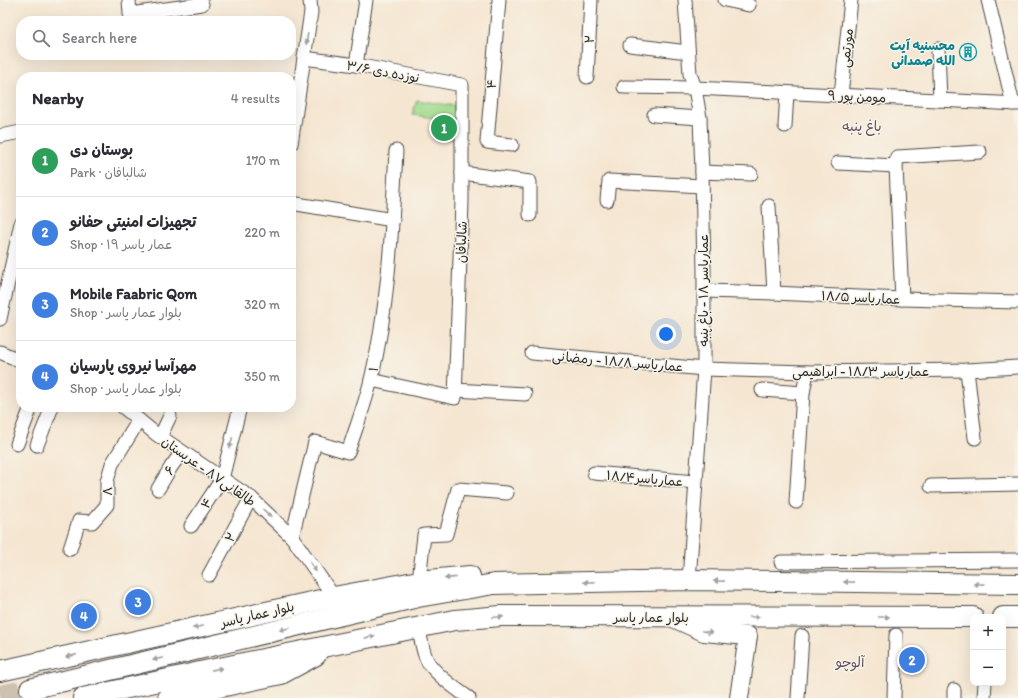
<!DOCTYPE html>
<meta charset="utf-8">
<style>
:root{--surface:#fff;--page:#f2f2f3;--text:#2b2b33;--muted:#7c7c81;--line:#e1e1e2;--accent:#111827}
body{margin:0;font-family:Itim,"Playpen Sans Arabic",sans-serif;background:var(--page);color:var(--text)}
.controls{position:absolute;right:12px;bottom:12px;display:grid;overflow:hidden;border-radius:8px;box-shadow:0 4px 16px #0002}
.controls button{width:36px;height:36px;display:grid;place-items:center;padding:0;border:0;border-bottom:1px solid var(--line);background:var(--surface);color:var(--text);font:20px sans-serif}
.you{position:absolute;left:666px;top:334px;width:14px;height:14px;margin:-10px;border:3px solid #fff;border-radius:50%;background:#1a73e8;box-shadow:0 0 0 6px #1a73e833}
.badge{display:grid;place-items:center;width:26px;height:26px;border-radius:50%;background:var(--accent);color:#fff;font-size:13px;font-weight:700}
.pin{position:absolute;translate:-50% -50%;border:2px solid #fff;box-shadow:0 1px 4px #0006}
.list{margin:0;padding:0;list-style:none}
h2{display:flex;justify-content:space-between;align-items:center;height:52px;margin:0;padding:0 16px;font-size:17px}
h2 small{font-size:13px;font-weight:400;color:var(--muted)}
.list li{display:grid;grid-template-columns:26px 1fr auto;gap:12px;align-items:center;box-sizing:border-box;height:72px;padding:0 16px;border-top:1px solid var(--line)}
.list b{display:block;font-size:15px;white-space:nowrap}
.list p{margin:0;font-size:13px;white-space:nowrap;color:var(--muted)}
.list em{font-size:13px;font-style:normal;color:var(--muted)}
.icon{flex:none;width:22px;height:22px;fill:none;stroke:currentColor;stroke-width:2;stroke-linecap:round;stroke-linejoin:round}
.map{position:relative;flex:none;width:1018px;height:698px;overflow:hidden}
.search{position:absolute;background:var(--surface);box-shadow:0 4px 16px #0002;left:16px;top:16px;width:280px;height:44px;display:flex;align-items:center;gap:10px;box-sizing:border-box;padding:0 14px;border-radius:16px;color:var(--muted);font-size:15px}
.panel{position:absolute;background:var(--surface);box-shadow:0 4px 16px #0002;left:16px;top:72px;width:280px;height:340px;border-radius:16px}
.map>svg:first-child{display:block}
.green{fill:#a0da8c;stroke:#66825c}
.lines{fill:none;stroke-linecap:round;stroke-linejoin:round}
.primary-tunnel{stroke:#cdc1b0;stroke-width:20;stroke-dasharray:20 10;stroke-linecap:butt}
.minor-casing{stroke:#494744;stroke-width:15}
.secondary-casing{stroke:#494744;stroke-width:20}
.primary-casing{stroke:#494744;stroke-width:22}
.minor{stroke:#fff;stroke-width:13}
.secondary{stroke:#fff;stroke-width:18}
.primary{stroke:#fff;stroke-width:20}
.oneway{fill:#a0a0a0}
.labels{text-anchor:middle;stroke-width:3;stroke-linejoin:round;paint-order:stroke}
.street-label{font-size:13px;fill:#2b2b2b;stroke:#f7f3e8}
.culture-label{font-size:13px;font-weight:bold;fill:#0d838f;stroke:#f7f3e8;text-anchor:end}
.neighbourhood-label{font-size:14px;fill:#624e60;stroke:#f7f3e8}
</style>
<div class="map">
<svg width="1018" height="698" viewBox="0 0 1018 698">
<rect width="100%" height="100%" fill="#f7f3e8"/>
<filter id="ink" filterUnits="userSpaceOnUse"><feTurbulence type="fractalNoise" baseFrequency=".025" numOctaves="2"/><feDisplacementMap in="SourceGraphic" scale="8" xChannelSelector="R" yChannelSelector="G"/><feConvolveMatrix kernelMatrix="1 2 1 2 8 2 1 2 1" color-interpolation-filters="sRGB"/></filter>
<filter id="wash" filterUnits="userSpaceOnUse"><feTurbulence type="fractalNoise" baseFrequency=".012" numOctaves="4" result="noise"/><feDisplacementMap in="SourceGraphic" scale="16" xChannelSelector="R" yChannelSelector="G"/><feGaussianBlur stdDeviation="0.9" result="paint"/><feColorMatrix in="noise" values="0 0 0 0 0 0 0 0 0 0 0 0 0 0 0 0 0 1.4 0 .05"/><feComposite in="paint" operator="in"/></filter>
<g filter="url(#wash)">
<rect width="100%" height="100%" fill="#f5e6d1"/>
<polygon class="green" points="417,100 455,106 455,139 434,139 434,118 412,115"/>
</g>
<g filter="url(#ink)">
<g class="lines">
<polyline class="primary-tunnel" points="0,695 30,689"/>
<g class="minor-casing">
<g id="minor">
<polyline points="129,0 130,14 202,4"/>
<polyline points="499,0 487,142 512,145"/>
<polyline points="685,0 690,74 695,88 700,118 702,172 704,271 704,369 689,580"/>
<polyline points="725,0 749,5"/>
<polyline points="988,0 1013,104"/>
<polyline points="630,45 688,52"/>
<polyline points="938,49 940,100"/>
<polyline points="304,58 356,65 462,85 462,202 455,398 371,380"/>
<polyline points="356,65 366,0"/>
<polyline points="587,77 591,0"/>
<polyline points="624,87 695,88 1018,104"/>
<polyline points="841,95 851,0"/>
<polyline points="654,115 700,118"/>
<polyline points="785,126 787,93"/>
<polyline points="0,136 21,132"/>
<polyline points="291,144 311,12 310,0"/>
<polyline points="838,163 896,166 897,157 980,152"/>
<polyline points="896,166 902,299"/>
<polyline points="702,172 751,174"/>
<polyline points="462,173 530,182 530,215"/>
<polyline points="607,200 609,181 702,186"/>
<polyline points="291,203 393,220"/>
<polyline points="769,206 774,293"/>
<polyline points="704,291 774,293 902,299 1018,302"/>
<polyline points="0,319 21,223"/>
<polyline points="0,352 21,361"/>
<polyline points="532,353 704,369 807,372 967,370 1018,367"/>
<polyline points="967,370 975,438"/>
<polyline points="455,390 525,394"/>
<polyline points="762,390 803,393"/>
<polyline points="123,407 156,434 251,498 292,537 334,597"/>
<polyline points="160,437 170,416"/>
<polyline points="17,444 31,407"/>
<polyline points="37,445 52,407"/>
<polyline points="594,473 695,482"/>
<polyline points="931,486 1018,484"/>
<polyline points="158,489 171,467 182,452"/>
<polyline points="796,502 803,393 807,372"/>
<polyline points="191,526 222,479 240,407"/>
<path d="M292,537l23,-95 33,10c8,-24 17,-48 23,-72 18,-75 21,-152 25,-229"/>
<polyline points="70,549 79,521 92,522 107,505 107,481 112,464 139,420"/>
<polyline points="781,562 1018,560"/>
<polyline points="209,575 251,498"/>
<polyline points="419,581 424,535 446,534 458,489 507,493"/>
<path d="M419,628c2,11 3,24 9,34 8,13 28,27 41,36"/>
<polyline points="798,698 802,636"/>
<polyline points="894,698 896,635"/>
<polyline points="954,698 954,690"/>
<polyline points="984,698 985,683"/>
</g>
</g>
<g class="secondary-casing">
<polyline id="secondary" points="671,617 704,632 748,636 739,698"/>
</g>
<g class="primary-casing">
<g id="primary">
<polyline points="1003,617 1018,617"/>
<polyline points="0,671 334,597 419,581 470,576"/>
<polyline points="30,689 418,597 494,584 689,580 1018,584"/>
<polyline points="83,698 200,672 455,620 501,616 973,617"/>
<polyline points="168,698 281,674 316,655"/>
</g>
</g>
<use href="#minor" class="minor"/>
<use href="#secondary" class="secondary"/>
<use href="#primary" class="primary"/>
</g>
<defs><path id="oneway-solid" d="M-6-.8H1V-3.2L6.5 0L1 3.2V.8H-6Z"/></defs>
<g class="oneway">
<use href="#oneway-solid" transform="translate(307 39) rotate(98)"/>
<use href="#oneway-solid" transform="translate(231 443) rotate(104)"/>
<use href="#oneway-solid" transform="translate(267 513) rotate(43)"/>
<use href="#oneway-solid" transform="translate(313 567) rotate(56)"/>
<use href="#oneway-solid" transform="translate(450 578) rotate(174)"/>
<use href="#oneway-solid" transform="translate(719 581) rotate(-179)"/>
<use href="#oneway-solid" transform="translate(589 582) rotate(179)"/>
<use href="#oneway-solid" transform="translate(849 582) rotate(-179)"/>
<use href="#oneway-solid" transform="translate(979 584) rotate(-179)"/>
<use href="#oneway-solid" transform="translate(498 617) rotate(-3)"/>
<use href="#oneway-solid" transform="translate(754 617)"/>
<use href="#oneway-solid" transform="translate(884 617)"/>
<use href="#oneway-solid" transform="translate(198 627) rotate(167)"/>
<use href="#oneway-solid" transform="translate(285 629) rotate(167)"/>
<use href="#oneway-solid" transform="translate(707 632) rotate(12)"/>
<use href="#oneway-solid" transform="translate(370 637) rotate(-11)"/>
<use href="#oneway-solid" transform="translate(71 656) rotate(167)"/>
<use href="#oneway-solid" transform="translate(158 659) rotate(167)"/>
<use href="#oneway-solid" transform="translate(217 669) rotate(-11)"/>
</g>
</g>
<defs>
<g id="building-ring" transform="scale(0.9)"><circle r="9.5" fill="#f7f3e8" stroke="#0f9aa8" stroke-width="1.5"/><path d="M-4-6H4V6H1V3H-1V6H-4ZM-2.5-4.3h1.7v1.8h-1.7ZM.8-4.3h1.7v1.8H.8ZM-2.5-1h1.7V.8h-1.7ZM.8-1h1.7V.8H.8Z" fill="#0f9aa8"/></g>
</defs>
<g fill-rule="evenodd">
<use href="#building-ring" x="968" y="52"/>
</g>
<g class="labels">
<g class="street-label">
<text transform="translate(589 39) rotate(-87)" y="5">۲</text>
<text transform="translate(846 48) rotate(-84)" y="5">مورتمی</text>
<text transform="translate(383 71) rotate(10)" y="5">نوزده دی ۳/۶</text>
<text transform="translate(491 84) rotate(-85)" y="5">۴</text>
<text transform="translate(857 96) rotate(3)" y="5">مومن پور ۹</text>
<text transform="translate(461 242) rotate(-88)" y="5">شالبافان</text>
<text transform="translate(703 290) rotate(-90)" y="5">عماریاسر ۱۸ - باغ پنبه</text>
<text transform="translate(861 297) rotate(3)" y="5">عماریاسر ۱۸/۵</text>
<text transform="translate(618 361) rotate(5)" y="5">عماریاسر ۱۸/۸ - رمضانی</text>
<text transform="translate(373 369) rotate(-80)" y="5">۱</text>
<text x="861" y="376">عماریاسر ۱۸/۳ - ابراهیمی</text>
<text transform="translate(169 470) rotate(-58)" y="5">۶</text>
<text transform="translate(209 471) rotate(35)" y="5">طالقانی۸۷ - عربستان</text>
<text transform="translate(645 478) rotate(5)" y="5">عماریاسر۱۸/۴</text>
<text transform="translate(107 491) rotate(-89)" y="5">۸</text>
<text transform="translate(206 503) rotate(-56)" y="5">۴</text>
<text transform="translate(230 537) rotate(-61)" y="5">۲</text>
<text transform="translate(257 614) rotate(-13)" y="5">بلوار عمار یاسر</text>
<text x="651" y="622">بلوار عمار یاسر</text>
</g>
<g class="culture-label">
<text x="955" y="50">محسنیه آیت<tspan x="955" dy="15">الله صمدانی</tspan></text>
</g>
<g class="neighbourhood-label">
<text x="862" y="131">باغ پنبه</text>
<text x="850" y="667">آلوچو</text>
</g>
</g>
</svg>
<div class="controls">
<button>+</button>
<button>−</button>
</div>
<div class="you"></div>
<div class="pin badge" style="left:444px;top:128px;background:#2e9e5b">1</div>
<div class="pin badge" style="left:912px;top:660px;background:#3f7fe0">2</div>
<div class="pin badge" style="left:138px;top:602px;background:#3f7fe0">3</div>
<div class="pin badge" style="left:84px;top:616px;background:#3f7fe0">4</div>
<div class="search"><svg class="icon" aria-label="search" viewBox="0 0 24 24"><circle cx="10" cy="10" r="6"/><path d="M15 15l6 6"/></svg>Search here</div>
<section class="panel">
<h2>Nearby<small>4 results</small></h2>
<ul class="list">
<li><span class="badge" style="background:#2e9e5b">1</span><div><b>بوستان دی</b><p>Park · شالبافان</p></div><em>170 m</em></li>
<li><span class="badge" style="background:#3f7fe0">2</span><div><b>تجهیزات امنیتی حفانو</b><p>Shop · عمار یاسر ۱۹</p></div><em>220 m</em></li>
<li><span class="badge" style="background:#3f7fe0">3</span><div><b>Mobile Faabric Qom</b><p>Shop · بلوار عمار یاسر</p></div><em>320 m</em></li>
<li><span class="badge" style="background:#3f7fe0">4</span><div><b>مهرآسا نیروی پارسیان</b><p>Shop · بلوار عمار یاسر</p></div><em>350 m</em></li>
</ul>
</section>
</div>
